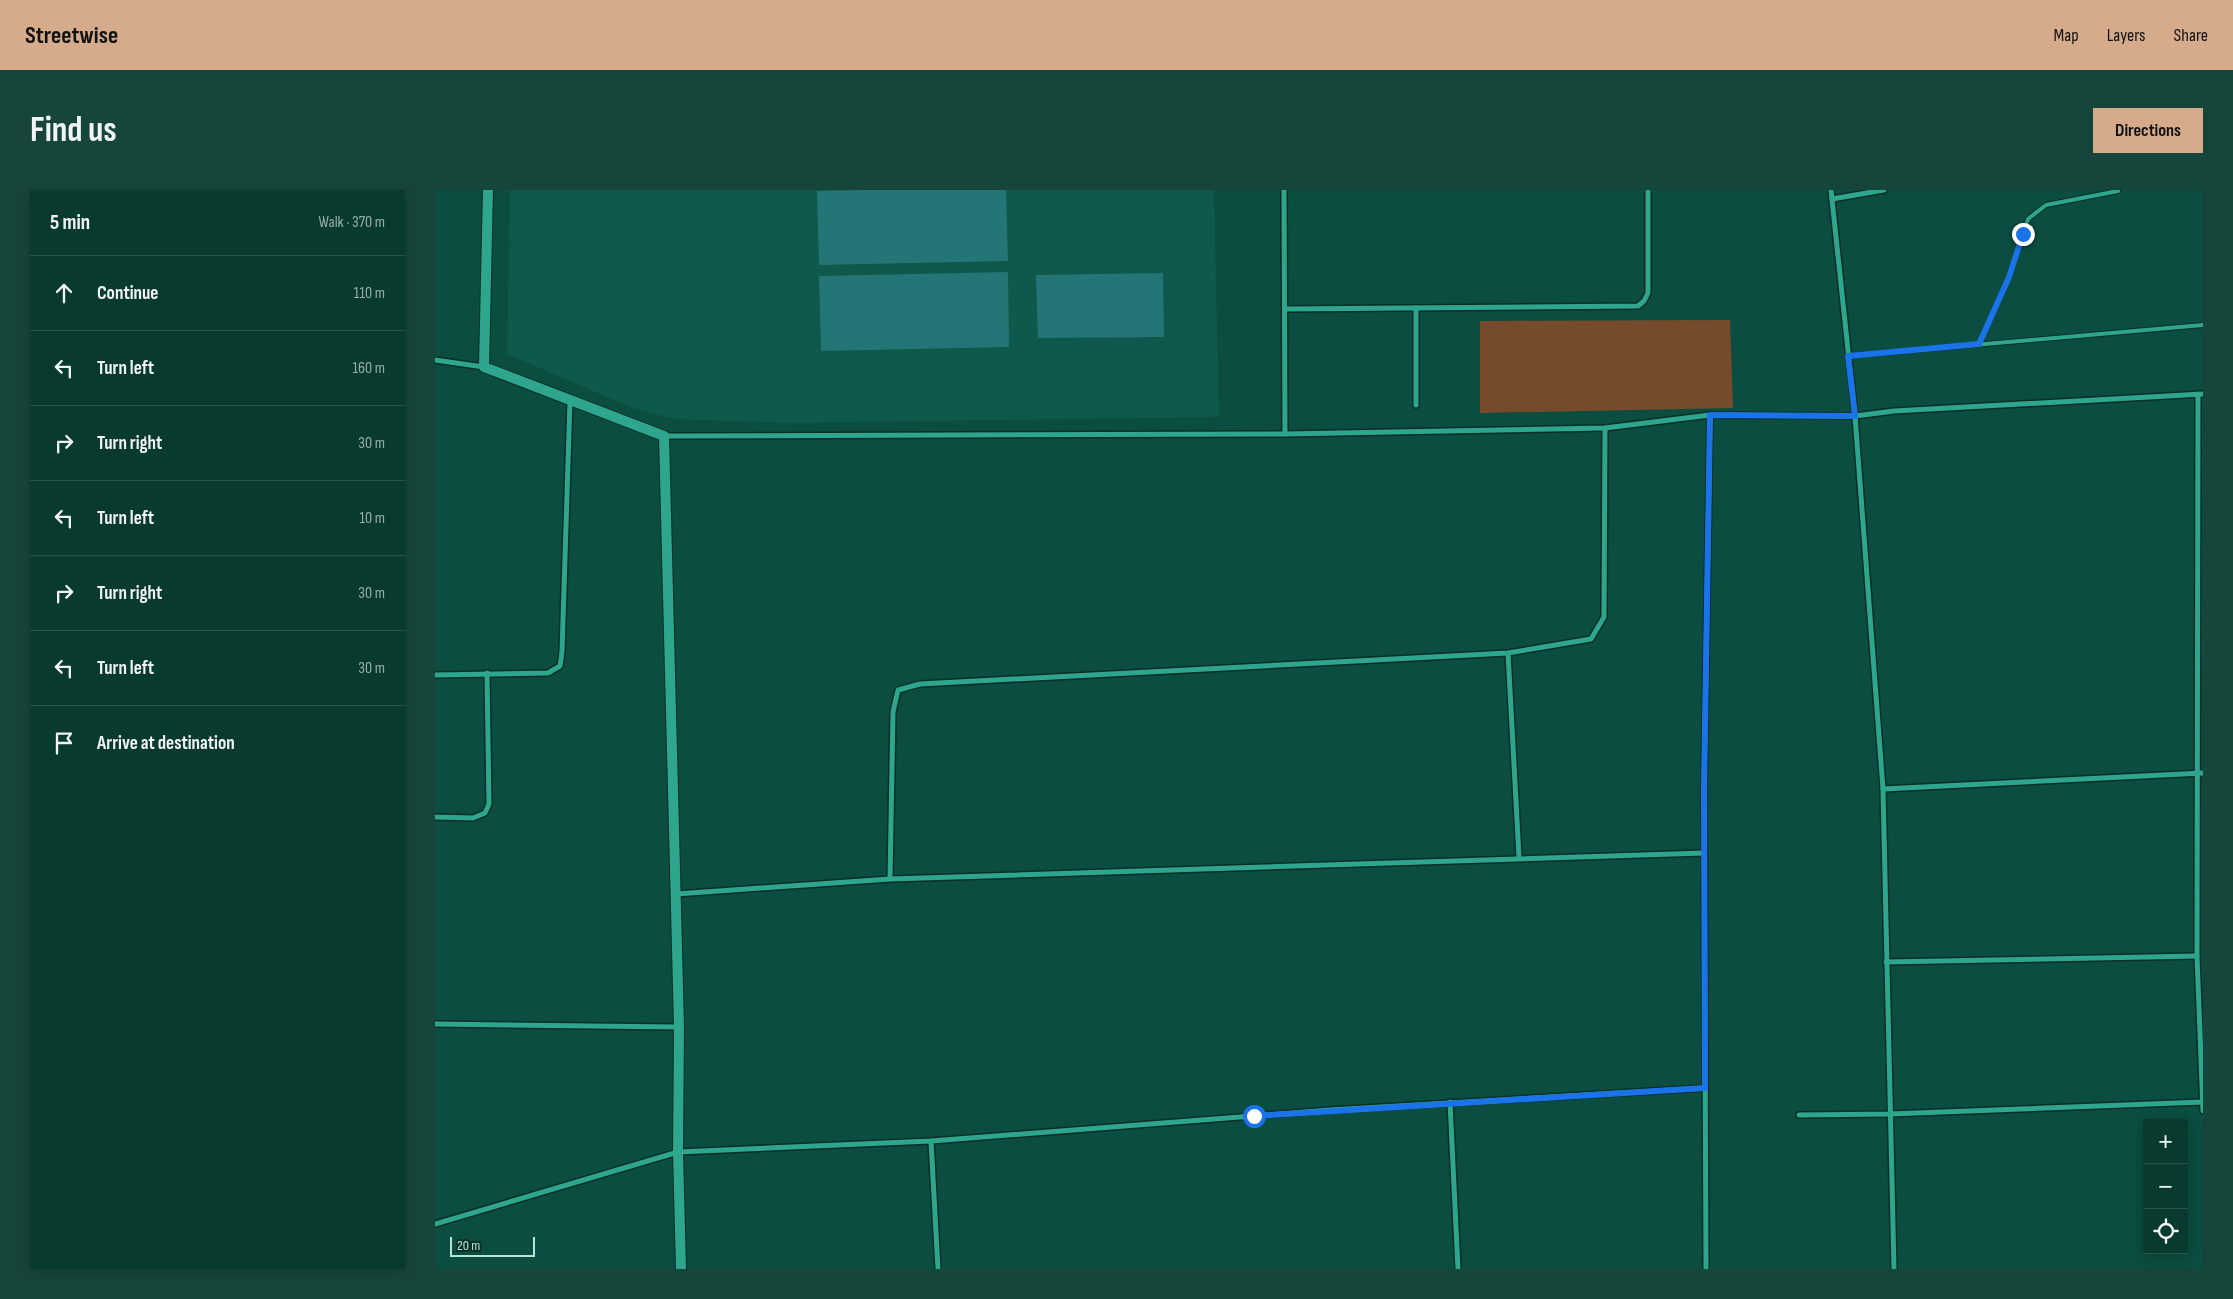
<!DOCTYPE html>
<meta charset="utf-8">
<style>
:root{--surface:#083a30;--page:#16453c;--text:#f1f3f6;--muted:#98adab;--line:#29544c;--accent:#d6ab8b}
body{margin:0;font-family:"Sofia Sans Condensed",sans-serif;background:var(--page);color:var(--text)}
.controls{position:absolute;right:15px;bottom:15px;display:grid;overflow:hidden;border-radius:0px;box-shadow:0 2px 12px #0003}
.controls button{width:45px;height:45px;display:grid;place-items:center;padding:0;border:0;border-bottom:1px solid var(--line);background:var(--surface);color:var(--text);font:25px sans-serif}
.scale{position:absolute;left:15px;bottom:12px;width:85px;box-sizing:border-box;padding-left:5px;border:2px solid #b4e6d8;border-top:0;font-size:14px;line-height:18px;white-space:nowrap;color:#b4e6d8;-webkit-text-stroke:4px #0a2f27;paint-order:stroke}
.stop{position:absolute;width:15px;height:15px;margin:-11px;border:4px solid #1a73e8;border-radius:50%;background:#fff}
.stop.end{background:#1a73e8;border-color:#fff;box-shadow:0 1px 5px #0008}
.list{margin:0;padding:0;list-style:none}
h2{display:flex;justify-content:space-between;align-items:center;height:65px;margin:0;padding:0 20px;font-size:21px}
h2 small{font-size:16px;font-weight:400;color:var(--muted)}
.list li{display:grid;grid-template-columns:32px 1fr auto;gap:15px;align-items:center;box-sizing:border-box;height:75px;padding:0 20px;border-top:1px solid var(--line)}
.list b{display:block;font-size:19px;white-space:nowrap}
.list em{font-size:16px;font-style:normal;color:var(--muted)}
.icon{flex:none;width:28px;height:28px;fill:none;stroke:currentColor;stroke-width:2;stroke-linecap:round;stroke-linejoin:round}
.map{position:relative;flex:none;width:1768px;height:1079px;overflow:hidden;border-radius:0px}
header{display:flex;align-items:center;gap:30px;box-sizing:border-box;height:70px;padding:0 25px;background:var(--accent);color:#111}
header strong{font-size:24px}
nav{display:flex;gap:28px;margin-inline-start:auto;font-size:18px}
.intro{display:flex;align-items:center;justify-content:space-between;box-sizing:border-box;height:120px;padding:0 30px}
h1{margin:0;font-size:35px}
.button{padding:12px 22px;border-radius:0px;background:var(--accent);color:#111;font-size:18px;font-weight:700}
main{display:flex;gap:30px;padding:0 30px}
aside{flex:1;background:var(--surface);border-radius:0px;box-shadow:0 2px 12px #0003}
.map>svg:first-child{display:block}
.built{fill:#0e594b}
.green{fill:#764b2b}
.building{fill:#237576}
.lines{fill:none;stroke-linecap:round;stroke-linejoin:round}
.lane-casing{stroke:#0a2f27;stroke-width:6}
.street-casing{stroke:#0a2f27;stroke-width:8}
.secondary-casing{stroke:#0a2f27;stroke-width:12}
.lane{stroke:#2da68d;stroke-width:4}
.street{stroke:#2da68d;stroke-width:5}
.secondary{stroke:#2da68d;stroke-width:10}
.route{stroke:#1a73e8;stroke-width:6}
</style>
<header>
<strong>Streetwise</strong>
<nav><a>Map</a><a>Layers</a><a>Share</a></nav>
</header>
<div class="intro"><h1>Find us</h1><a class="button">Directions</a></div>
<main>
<aside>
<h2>5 min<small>Walk · 370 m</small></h2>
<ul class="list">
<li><svg class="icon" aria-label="ahead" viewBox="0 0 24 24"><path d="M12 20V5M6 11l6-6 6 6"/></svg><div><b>Continue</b></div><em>110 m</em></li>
<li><svg class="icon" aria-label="left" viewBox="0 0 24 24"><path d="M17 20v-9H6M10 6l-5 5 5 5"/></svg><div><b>Turn left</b></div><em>160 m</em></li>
<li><svg class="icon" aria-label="right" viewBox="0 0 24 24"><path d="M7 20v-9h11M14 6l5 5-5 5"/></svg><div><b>Turn right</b></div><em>30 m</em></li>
<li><svg class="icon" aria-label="left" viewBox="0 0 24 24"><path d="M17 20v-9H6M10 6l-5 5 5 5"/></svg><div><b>Turn left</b></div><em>10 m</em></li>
<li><svg class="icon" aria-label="right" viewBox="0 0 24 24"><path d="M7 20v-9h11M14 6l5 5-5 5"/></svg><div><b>Turn right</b></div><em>30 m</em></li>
<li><svg class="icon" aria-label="left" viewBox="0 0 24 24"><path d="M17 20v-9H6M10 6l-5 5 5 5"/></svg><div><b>Turn left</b></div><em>30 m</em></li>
<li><svg class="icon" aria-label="arrive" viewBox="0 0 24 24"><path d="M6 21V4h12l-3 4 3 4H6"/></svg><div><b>Arrive at destination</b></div></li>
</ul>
</aside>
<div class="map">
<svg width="1768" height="1079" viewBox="0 0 1768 1079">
<rect width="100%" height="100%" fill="#0b4d40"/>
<polygon class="built" points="75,0 779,0 784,227 352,233 239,229 197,218 72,164"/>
<polygon class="green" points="1295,130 1298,218 1045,223 1045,131"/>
<g class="building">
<polygon points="429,0 571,0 573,71 384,75 382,1"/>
<polygon points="573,82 574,157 386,161 384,86"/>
<polygon points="728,83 729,147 603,148 601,85"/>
</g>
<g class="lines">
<g class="lane-casing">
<g id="lane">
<polyline points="1544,154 1574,87 1593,29 1611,15 1683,1"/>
<polyline points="1413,166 1768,135"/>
</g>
</g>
<g class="street-casing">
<g id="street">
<polyline points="849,0 850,244"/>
<polyline points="1396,0 1420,226 1448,599 1459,1079"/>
<polyline points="1397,9 1449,0"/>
<polyline points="850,119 1203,116 1209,111 1213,103 1213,0"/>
<polyline points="0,170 49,177"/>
<polyline points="1763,204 1762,766 1768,921"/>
<polyline points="981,215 981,118"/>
<polyline points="229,246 850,244 1170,238 1275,225 1420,226 1459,221 1768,204"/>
<polyline points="1073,463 1084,667"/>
<polyline points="0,485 113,483 125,476 127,462 135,211"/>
<polyline points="1448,599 1768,583"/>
<polyline points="0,627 38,628 50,623 54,614 52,483"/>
<polyline points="455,689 458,522 463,500 485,494 1073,463 1156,449 1169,427 1170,238"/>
<polyline points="241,704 455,689 1269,663"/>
<polyline points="1451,772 1762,766"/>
<polyline points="0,834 244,837"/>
<polyline points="1015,912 1023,1079"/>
<polyline points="1364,925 1455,924 1768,912"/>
<polyline points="496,951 503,1079"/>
<polyline points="0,1034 243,962 496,951 895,920 1270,898"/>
<polyline points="1271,1079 1269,599 1275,225"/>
</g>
</g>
<g class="secondary-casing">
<polyline id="secondary" points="53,0 49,177 229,246 244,837 243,962 246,1079"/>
</g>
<use href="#lane" class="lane"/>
<use href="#street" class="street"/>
<use href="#secondary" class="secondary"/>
</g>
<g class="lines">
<polyline class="route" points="819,926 1270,898 1269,599 1275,225 1420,226 1413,166 1544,154 1574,87 1588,44"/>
</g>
</svg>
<div class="controls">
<button>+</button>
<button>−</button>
<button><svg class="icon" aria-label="locate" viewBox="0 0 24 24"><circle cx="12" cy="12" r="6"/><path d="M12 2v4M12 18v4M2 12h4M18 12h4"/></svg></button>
</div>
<div class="scale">20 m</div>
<div class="stop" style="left:819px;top:926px"></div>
<div class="stop end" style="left:1588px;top:44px"></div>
</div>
</main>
